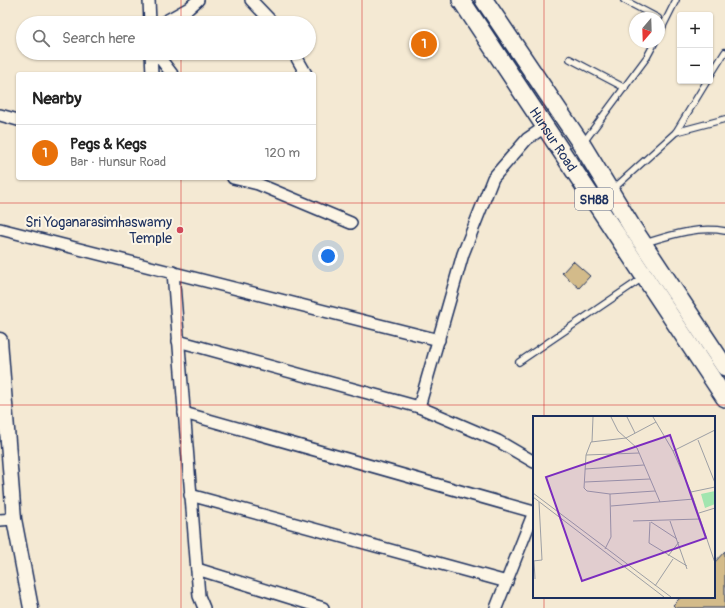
<!DOCTYPE html>
<meta charset="utf-8">
<style>
:root{--surface:#fff;--page:#f2f2f2;--text:#222;--muted:#767676;--line:#e0e0e0;--accent:#d1495b}
body{margin:0;font-family:Pangolin,sans-serif;background:var(--page);color:var(--text)}
.controls{position:absolute;right:12px;top:12px;display:grid;overflow:hidden;border-radius:4px;box-shadow:0 1px 3px #0004}
.controls button{width:36px;height:36px;display:grid;place-items:center;padding:0;border:0;border-bottom:1px solid var(--line);background:var(--surface);color:var(--text);font:20px sans-serif}
.compass{position:absolute;left:629px;top:12px;width:36px;height:36px;border-radius:50%;background:var(--surface);box-shadow:0 1px 3px #0004;rotate:199deg}
.you{position:absolute;left:328px;top:256px;width:14px;height:14px;margin:-10px;border:3px solid #fff;border-radius:50%;background:#1a73e8;box-shadow:0 0 0 6px #1a73e833}
.badge{display:grid;place-items:center;width:26px;height:26px;border-radius:50%;background:var(--accent);color:#fff;font-size:13px;font-weight:700}
.pin{position:absolute;translate:-50% -50%;border:2px solid #fff;box-shadow:0 1px 4px #0006}
.list{margin:0;padding:0;list-style:none}
h2{display:flex;justify-content:space-between;align-items:center;height:52px;margin:0;padding:0 16px;font-size:17px}
h2 small{font-size:13px;font-weight:400;color:var(--muted)}
.list li{display:grid;grid-template-columns:26px 1fr auto;gap:12px;align-items:center;box-sizing:border-box;height:56px;padding:0 16px;border-top:1px solid var(--line)}
.list b{display:block;font-size:15px;white-space:nowrap}
.list p{margin:0;font-size:13px;white-space:nowrap;color:var(--muted)}
.list em{font-size:13px;font-style:normal;color:var(--muted)}
.icon{flex:none;width:22px;height:22px;fill:none;stroke:currentColor;stroke-width:2;stroke-linecap:round;stroke-linejoin:round}
.map{position:relative;flex:none;width:725px;height:608px;overflow:hidden}
.search{position:absolute;background:var(--surface);box-shadow:0 1px 3px #0004;left:16px;top:16px;width:300px;height:44px;display:flex;align-items:center;gap:10px;box-sizing:border-box;padding:0 14px;border-radius:22px;color:var(--muted);font-size:15px}
.panel{position:absolute;background:var(--surface);box-shadow:0 1px 3px #0004;left:16px;top:72px;width:300px;height:108px;border-radius:4px}
.map>svg:first-child{display:block}
.building{fill:#d3bb8a;stroke:#1b2f5e}
.lines{fill:none;stroke-linecap:round;stroke-linejoin:round}
.service-casing{stroke:#1b2f5e;stroke-width:8}
.minor-casing{stroke:#1b2f5e;stroke-width:14}
.tertiary-casing{stroke:#1b2f5e;stroke-width:17}
.primary-casing{stroke:#1b2f5e;stroke-width:20}
.service{stroke:#fcf5e5;stroke-width:5.5}
.minor{stroke:#fcf5e5;stroke-width:11}
.tertiary{stroke:#fcf5e5;stroke-width:14}
.primary{stroke:#fcf5e5;stroke-width:17}
.grid{fill:none;stroke:#d62828;stroke-width:1;stroke-opacity:0.55}
.poi-dot{fill:#d1495b;stroke:#fcf5e5;stroke-width:1.5}
.labels{text-anchor:middle;stroke-width:4;stroke-linejoin:round;paint-order:stroke}
.shield{fill:#fcf5e5;stroke:#5e6a86;stroke-width:1}
.shield-label{font-size:13px;font-weight:bold;fill:#1b2f5e}
.street-label{font-size:14px;fill:#1b2f5e;stroke:#fcf5e5}
.poi-label{font-size:14px;fill:#1b2f5e;stroke:#fcf5e5;text-anchor:end}
.inset-road{fill:none;stroke:#9d9fa4;stroke-width:1}
.view{fill:#7b2cbf;fill-opacity:0.15;stroke:#7b2cbf;stroke-width:2}
.inset-edge{fill:none;stroke:#1b2f5e;stroke-width:2}
</style>
<div class="map">
<svg width="725" height="608" viewBox="0 0 725 608">
<rect width="100%" height="100%" fill="#f4e9d3"/>
<filter id="ink" filterUnits="userSpaceOnUse"><feTurbulence type="fractalNoise" baseFrequency=".025" numOctaves="2"/><feDisplacementMap in="SourceGraphic" scale="8" xChannelSelector="R" yChannelSelector="G"/><feConvolveMatrix kernelMatrix="1 2 1 2 8 2 1 2 1" color-interpolation-filters="sRGB"/></filter>
<g filter="url(#ink)">
<g class="building">
<polygon points="573,261 590,276 579,288 562,273"/>
<polygon points="725,551 725,608 676,608 673,605 681,597 714,597 714,563"/>
</g>
<g class="lines">
<g class="service-casing">
<g id="service">
<polyline points="624,0 658,18"/>
<polyline points="659,34 676,0"/>
<polyline points="570,59 625,88"/>
<polyline points="710,76 725,52"/>
<polyline points="676,132 725,119"/>
<polyline points="583,143 647,57 655,42"/>
<polyline points="597,202 611,191 676,132 707,81"/>
<path d="M645,243c26,-8 53,-17 80,-12"/>
<polyline points="519,362 644,277"/>
</g>
</g>
<g class="minor-casing">
<g id="minor">
<polyline points="149,0 150,23"/>
<polyline points="251,0 273,23"/>
<polyline points="162,23 189,8 198,0"/>
<polyline points="151,53 152,74"/>
<polyline points="156,53 172,74"/>
<polyline points="294,53 306,74"/>
<polyline points="0,115 18,120"/>
<polyline points="233,178 258,184 351,223"/>
<polyline points="0,229 439,340"/>
<polyline points="173,272 199,596 204,608"/>
<polyline points="178,341 419,407 498,441 534,462"/>
<polyline points="419,407 463,254 493,178 527,139 546,126"/>
<polyline points="184,413 534,512"/>
<polyline points="190,495 507,582"/>
<polyline points="0,520 14,519"/>
<polyline points="197,569 323,608"/>
<polyline points="496,608 534,512"/>
</g>
</g>
<g class="tertiary-casing">
<polyline id="tertiary" points="0,340 14,519 31,608"/>
</g>
<g class="primary-casing">
<g id="primary">
<path id="s1" d="M461,0l264,398"/>
<polyline points="484,0 582,145 632,227 725,367"/>
</g>
</g>
<use href="#service" class="service"/>
<use href="#minor" class="minor"/>
<use href="#tertiary" class="tertiary"/>
<use href="#primary" class="primary"/>
</g>
</g>
<path class="grid" d="M181,0v23M362,0v608M544,0v417M181,53v21M181,178v430M0,203h725M0,405h725M544,597v11"/>
<circle class="poi-dot" cx="180" cy="230" r="4"/>
<g class="labels">
<rect class="shield" x="575" y="188" width="38" height="22" rx="3"/>
<g class="shield-label">
<text x="594" y="204">SH88</text>
</g>
<g class="street-label">
<text dy="5" stroke="none"><textPath href="#s1" startOffset="167">Hunsur Road</textPath></text>
</g>
<g class="poi-label">
<text x="172" y="227">Sri Yoganarasimhaswamy<tspan x="172" dy="16">Temple</tspan></text>
</g>
</g>
<g transform="translate(533 416)">
<rect width="182" height="182" fill="#f4e9d3"/>
<path d="M182,75v13l-10,4 -4,-14z" fill="#a2e5af"/>
<path class="inset-road" d="M78,1l7,14 19,17 23,54M94,1l8,16M120,1l20,34 18,41 24,71M165,24l17,43M59,26l1,-25M140,35l42,-21M53,39l53,-2M52,53l59,-4M52,66l65,-3M122,75l-45,3 -23,-3 -3,-3 2,-33 5,-13 35,-4 30,-16M158,76l24,-5M0,77l138,104M0,81l131,100M78,90l83,-7M166,97l16,-5M100,105l67,-2M137,105l17,48M117,106l-1,21 38,23M118,106l26,17M72,133l6,-12 -1,-43M135,140l11,-14M0,145l9,-1 -3,-58M1,145l1,18M122,170l18,-27"/>
<path class="view" d="M137,19l36,103 -124,43 -36,-104z"/>
<rect width="182" height="182" class="inset-edge"/>
</g>
</svg>
<div class="controls">
<button>+</button>
<button>−</button>
</div>
<svg class="compass" viewBox="-18 -18 36 36"><path d="M0-13l5 13h-10z" fill="#e53935"/><path d="M0 13l5-13h-10z" fill="#767676"/></svg>
<div class="you"></div>
<div class="pin badge" style="left:424px;top:44px;background:#e8710a">1</div>
<div class="search"><svg class="icon" aria-label="search" viewBox="0 0 24 24"><circle cx="10" cy="10" r="6"/><path d="M15 15l6 6"/></svg>Search here</div>
<section class="panel">
<h2>Nearby<small></small></h2>
<ul class="list">
<li><span class="badge" style="background:#e8710a">1</span><div><b>Pegs &amp; Kegs</b><p>Bar · Hunsur Road</p></div><em>120 m</em></li>
</ul>
</section>
</div>
